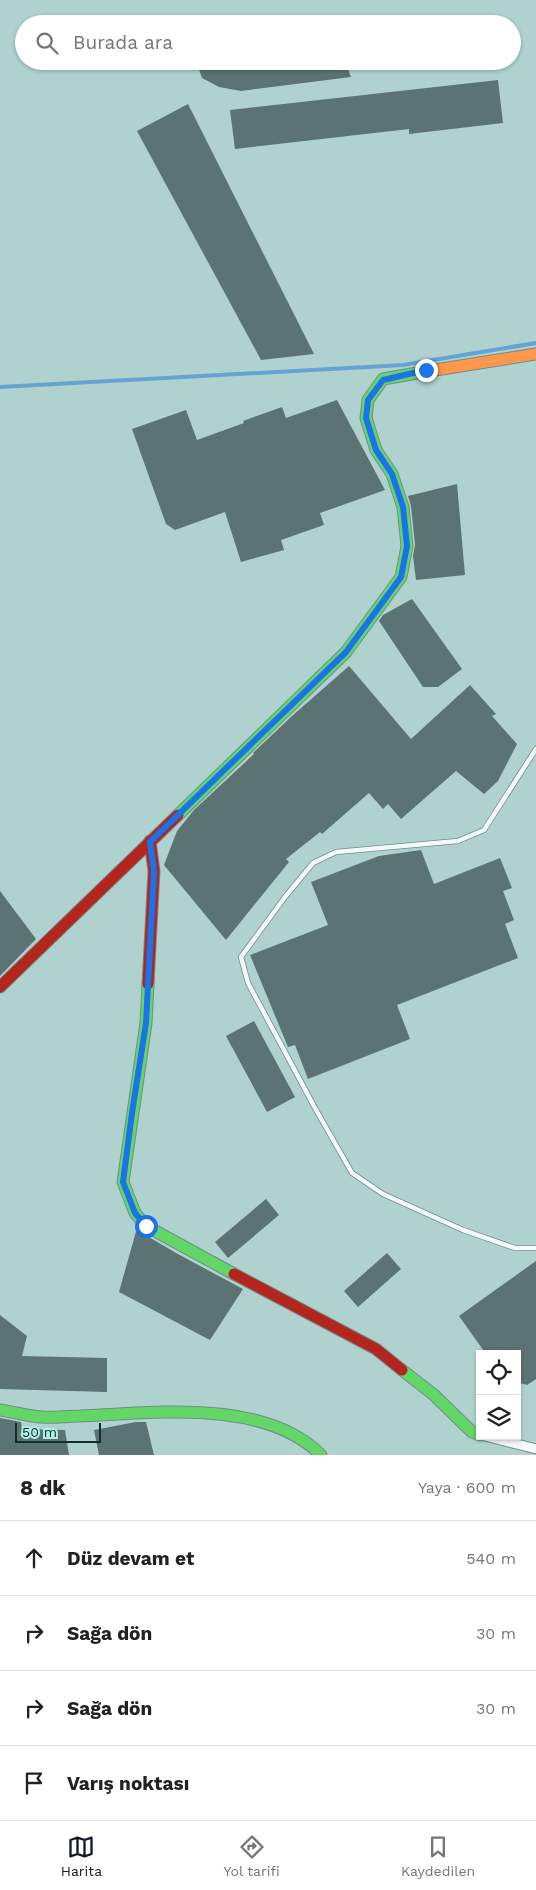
<!DOCTYPE html>
<html lang="tr">
<meta charset="utf-8">
<style>
:root{--surface:#fff;--page:#f2f2f2;--text:#222;--muted:#767676;--line:#e0e0e0;--accent:#111827}
body{margin:0;font-family:"Work Sans",sans-serif;background:var(--page);color:var(--text)}
.controls{position:absolute;right:15px;bottom:15px;display:grid;overflow:hidden;border-radius:0px;box-shadow:0 1px 4px #0004}
.controls button{width:45px;height:45px;display:grid;place-items:center;padding:0;border:0;border-bottom:1px solid var(--line);background:var(--surface);color:var(--text);font:25px sans-serif}
.scale{position:absolute;left:15px;bottom:12px;width:86px;box-sizing:border-box;padding-left:5px;border:2px solid #142e2c;border-top:0;font-size:14px;line-height:18px;white-space:nowrap;color:#142e2c;-webkit-text-stroke:4px #aeeee7;paint-order:stroke}
.stop{position:absolute;width:15px;height:15px;margin:-11px;border:4px solid #1a73e8;border-radius:50%;background:#fff}
.stop.end{background:#1a73e8;border-color:#fff;box-shadow:0 1px 5px #0008}
.list{margin:0;padding:0;list-style:none}
h2{display:flex;justify-content:space-between;align-items:center;height:65px;margin:0;padding:0 20px;font-size:21px}
h2 small{font-size:16px;font-weight:400;color:var(--muted)}
.list li{display:grid;grid-template-columns:32px 1fr auto;gap:15px;align-items:center;box-sizing:border-box;height:75px;padding:0 20px;border-top:1px solid var(--line)}
.list b{display:block;font-size:19px;white-space:nowrap}
.list em{font-size:16px;font-style:normal;color:var(--muted)}
.icon{flex:none;width:28px;height:28px;fill:none;stroke:currentColor;stroke-width:2;stroke-linecap:round;stroke-linejoin:round}
.map{position:relative;flex:none;width:536px;height:1455px;overflow:hidden}
.search{position:absolute;background:var(--surface);box-shadow:0 1px 4px #0004;left:15px;right:15px;top:15px;height:55px;display:flex;align-items:center;gap:12px;box-sizing:border-box;padding:0 18px;border-radius:28px;color:var(--muted);font-size:19px}
.sheet{height:365px;background:var(--surface)}
nav{display:flex;justify-content:space-around;align-items:center;box-sizing:border-box;height:70px;border-top:1px solid var(--line);background:var(--surface);font-size:14px;color:var(--muted)}
nav a{display:grid;justify-items:center;gap:2px}
nav .on{color:var(--accent)}
.map>svg:first-child{display:block}
.lines{fill:none;stroke-linecap:round;stroke-linejoin:round}
.stream{stroke:#64a3d2;stroke-width:4}
.building{fill:#5b7372}
.lane-casing{stroke:#718c8a;stroke-width:6}
.street-casing{stroke:#718c8a;stroke-width:11}
.fast-casing{stroke:#718c8a;stroke-width:13}
.slow-casing{stroke:#718c8a;stroke-width:13}
.jam-casing{stroke:#718c8a;stroke-width:13}
.lane{stroke:#f3f8f8;stroke-width:4.5}
.street{stroke:#f3f8f8;stroke-width:9}
.fast{stroke:#63d668;stroke-width:11}
.slow{stroke:#ff974d;stroke-width:11}
.jam{stroke:#b3261e;stroke-width:11}
.route{stroke:#1a73e8;stroke-width:6}
</style>
<div class="map">
<svg width="536" height="1455" viewBox="0 0 536 1455">
<rect width="100%" height="100%" fill="#b0d2cf"/>
<g class="lines">
<polyline class="stream" points="0,387 403,365 536,343"/>
</g>
<g class="building">
<polygon points="212,61 345,61 351,77 241,91 219,87 202,78 198,67"/>
<polygon points="498,80 503,123 409,134 409,129 235,149 230,110"/>
<polygon points="188,104 314,354 261,360 137,131"/>
<polygon points="337,400 385,490 320,513 324,525 281,540 284,550 241,562 225,512 175,530 166,524 132,429 186,410 197,440 244,423 243,421 282,407 286,418"/>
<polygon points="457,484 465,575 416,580 413,556 415,545 411,506 408,496"/>
<polygon points="412,599 462,669 438,687 423,687 379,621 383,615"/>
<polygon points="349,666 411,739 470,685 496,714 492,716 517,744 498,781 484,794 456,771 401,819 388,804 383,809 369,793 322,834 320,832 286,859 289,862 226,940 164,865 177,831 194,810 254,754 253,753 292,716"/>
<polygon points="421,850 434,884 500,858 512,888 503,891 514,920 505,924 518,958 397,1005 410,1039 308,1079 295,1045 288,1047 250,955 328,925 311,882 379,856"/>
<polygon points="0,891 36,939 0,976"/>
<polygon points="254,1021 295,1097 267,1112 226,1036"/>
<polygon points="266,1199 279,1215 228,1258 215,1242"/>
<polygon points="137,1228 142,1233 176,1253 243,1289 210,1340 119,1292"/>
<polygon points="387,1253 401,1269 358,1307 344,1291"/>
<polygon points="536,1261 536,1379 527,1385 517,1382 517,1354 486,1354 459,1316"/>
<polygon points="0,1315 27,1336 22,1356 107,1358 107,1392 0,1389"/>
<polygon points="0,1418 21,1422 22,1429 65,1430 69,1455 0,1455"/>
<polygon points="136,1422 146,1422 154,1455 99,1455 94,1430"/>
</g>
<g class="lines">
<g class="lane-casing">
<polyline id="lane" points="536,749 484,830 458,841 336,852 313,863 285,897 241,957 248,983 315,1108 352,1173 383,1194 463,1230 515,1248 536,1248"/>
</g>
<g class="street-casing">
<polyline id="street" points="485,1436 536,1449"/>
</g>
<g class="fast-casing">
<g id="fast">
<polyline points="178,815 346,652 401,577 407,546 403,507 392,474 376,450 366,418 368,400 383,379 429,371"/>
<polyline points="148,984 146,1023 123,1182 135,1213 146,1226 234,1274"/>
<polyline points="402,1370 434,1395 472,1432 480,1435"/>
<path d="M0,1410c14,2 28,6 41,7 13,1 26,-1 39,-1 74,-3 184,-18 241,39"/>
</g>
</g>
<g class="slow-casing">
<polyline id="slow" points="429,371 536,354"/>
</g>
<g class="jam-casing">
<g id="jam">
<polyline points="148,984 154,871 150,841"/>
<polyline points="0,987 178,815"/>
<polyline points="234,1274 376,1349 402,1370"/>
</g>
</g>
<use href="#lane" class="lane"/>
<use href="#street" class="street"/>
<use href="#fast" class="fast"/>
<use href="#slow" class="slow"/>
<use href="#jam" class="jam"/>
</g>
<g class="lines">
<polyline class="route" points="146,1226 135,1213 123,1182 132,1113 146,1023 154,871 150,842 346,652 401,577 407,546 403,507 392,474 376,450 366,418 368,400 383,380 426,370"/>
</g>
</svg>
<div class="controls">
<button><svg class="icon" aria-label="locate" viewBox="0 0 24 24"><circle cx="12" cy="12" r="6"/><path d="M12 2v4M12 18v4M2 12h4M18 12h4"/></svg></button>
<button><svg class="icon" aria-label="layers" viewBox="0 0 24 24"><path d="M12 4l9 5-9 5-9-5zM3 14l9 5 9-5"/></svg></button>
</div>
<div class="scale">50 m</div>
<div class="stop" style="left:146px;top:1226px"></div>
<div class="stop end" style="left:426px;top:370px"></div>
<div class="search"><svg class="icon" aria-label="search" viewBox="0 0 24 24"><circle cx="10" cy="10" r="6"/><path d="M15 15l6 6"/></svg>Burada ara</div>
</div>
<section class="sheet">
<h2>8 dk<small>Yaya · 600 m</small></h2>
<ul class="list">
<li><svg class="icon" aria-label="ahead" viewBox="0 0 24 24"><path d="M12 20V5M6 11l6-6 6 6"/></svg><div><b>Düz devam et</b></div><em>540 m</em></li>
<li><svg class="icon" aria-label="right" viewBox="0 0 24 24"><path d="M7 20v-9h11M14 6l5 5-5 5"/></svg><div><b>Sağa dön</b></div><em>30 m</em></li>
<li><svg class="icon" aria-label="right" viewBox="0 0 24 24"><path d="M7 20v-9h11M14 6l5 5-5 5"/></svg><div><b>Sağa dön</b></div><em>30 m</em></li>
<li><svg class="icon" aria-label="arrive" viewBox="0 0 24 24"><path d="M6 21V4h12l-3 4 3 4H6"/></svg><div><b>Varış noktası</b></div></li>
</ul>
</section>
<nav>
<a class="on"><svg class="icon" aria-label="map" viewBox="0 0 24 24"><path d="M3 6l6-2 6 2 6-2v14l-6 2-6-2-6 2zM9 4v14M15 6v14"/></svg>Harita</a>
<a><svg class="icon" aria-label="directions" viewBox="0 0 24 24"><path d="M12 3l9 9-9 9-9-9zM9 14v-3h6M13 9l2 2-2 2"/></svg>Yol tarifi</a>
<a><svg class="icon" aria-label="saved" viewBox="0 0 24 24"><path d="M7 4h10v16l-5-4-5 4z"/></svg>Kaydedilen</a>
</nav>
